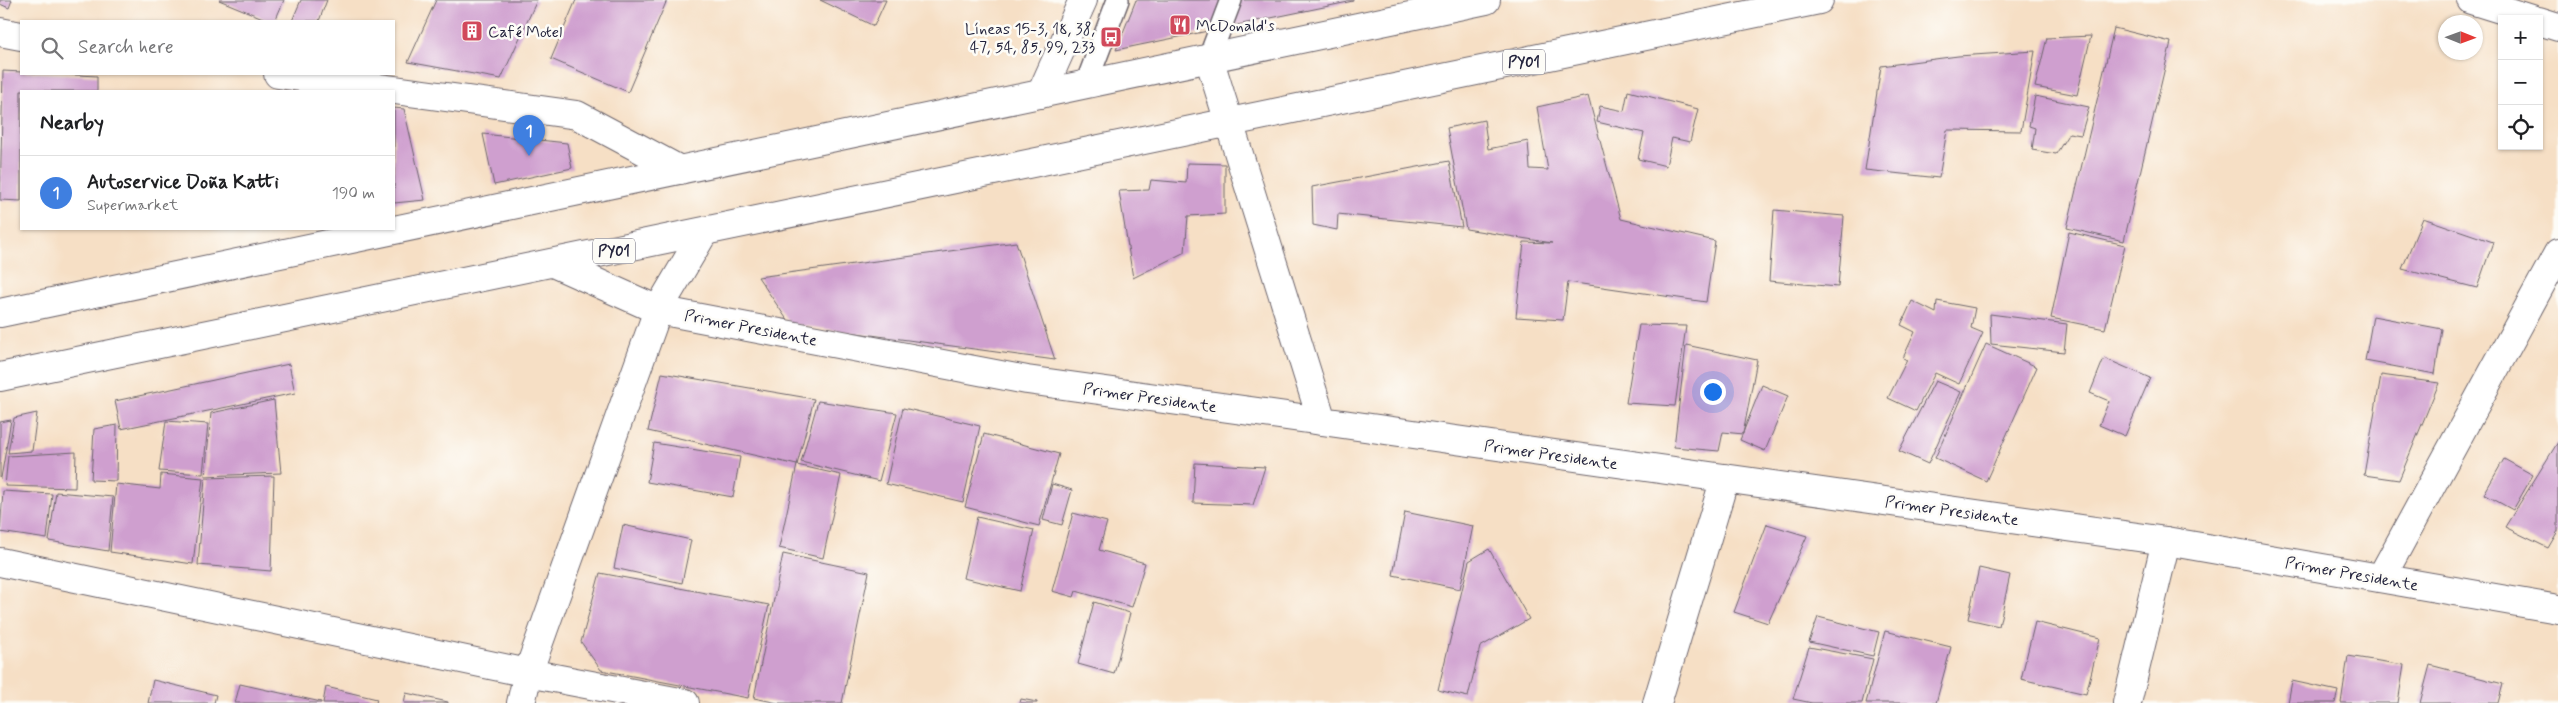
<!DOCTYPE html>
<meta charset="utf-8">
<style>
:root{--surface:#fff;--page:#f2f2f2;--text:#202124;--muted:#757577;--line:#e0e0e0;--accent:#ea580c}
body{margin:0;font-family:Mynerve,sans-serif;background:var(--page);color:var(--text)}
.controls{position:absolute;right:15px;top:15px;display:grid;overflow:hidden;border-radius:0px;box-shadow:0 1px 4px #0004}
.controls button{width:45px;height:45px;display:grid;place-items:center;padding:0;border:0;border-bottom:1px solid var(--line);background:var(--surface);color:var(--text);font:25px sans-serif}
.compass{position:absolute;left:2438px;top:15px;width:45px;height:45px;border-radius:50%;background:var(--surface);box-shadow:0 1px 4px #0004;rotate:91deg}
.you{position:absolute;left:1712px;top:391px;width:18px;height:18px;margin:-12px;border:4px solid #fff;border-radius:50%;background:#1a73e8;box-shadow:0 0 0 8px #1a73e833}
.badge{display:grid;place-items:center;width:32px;height:32px;border-radius:50%;background:var(--accent);color:#fff;font-size:16px;font-weight:700}
.pin{position:absolute;translate:-50% -41px;filter:drop-shadow(0 1px 2px #0008)}
.pin::after{content:'';position:absolute;top:26px;width:18px;height:15px;background:inherit;clip-path:polygon(0 0,100% 0,50% 100%)}
.list{margin:0;padding:0;list-style:none}
h2{display:flex;justify-content:space-between;align-items:center;height:65px;margin:0;padding:0 20px;font-size:21px}
h2 small{font-size:16px;font-weight:400;color:var(--muted)}
.list li{display:grid;grid-template-columns:32px 1fr auto;gap:15px;align-items:center;box-sizing:border-box;height:75px;padding:0 20px;border-top:1px solid var(--line)}
.list b{display:block;font-size:19px;white-space:nowrap}
.list p{margin:0;font-size:16px;white-space:nowrap;color:var(--muted)}
.list em{font-size:16px;font-style:normal;color:var(--muted)}
.icon{flex:none;width:28px;height:28px;fill:none;stroke:currentColor;stroke-width:2;stroke-linecap:round;stroke-linejoin:round}
.map{position:relative;flex:none;width:2558px;height:703px;overflow:hidden}
.search{position:absolute;background:var(--surface);box-shadow:0 1px 4px #0004;left:20px;top:20px;width:375px;height:55px;display:flex;align-items:center;gap:12px;box-sizing:border-box;padding:0 18px;border-radius:0px;color:var(--muted);font-size:19px}
.panel{position:absolute;background:var(--surface);box-shadow:0 1px 4px #0004;left:20px;top:90px;width:375px;height:140px;border-radius:0px}
.map>svg:first-child{display:block}
.building{fill:#cf9fcf}
.lines{fill:none;stroke-linecap:round;stroke-linejoin:round}
.lane-casing{stroke:#6c646b;stroke-width:24}
.street-casing{stroke:#6c646b;stroke-width:30}
.secondary-casing{stroke:#6c646b;stroke-width:30}
.highway-casing{stroke:#6c646b;stroke-width:30}
.lane{stroke:#fff;stroke-width:21}
.street{stroke:#fff;stroke-width:28}
.secondary{stroke:#fff;stroke-width:28}
.highway{stroke:#fff;stroke-width:28}
.labels{text-anchor:middle;stroke-width:5;stroke-linejoin:round;paint-order:stroke}
.shield{fill:#fdfcf7;stroke:#646373;stroke-width:1}
.shield-label{font-size:15px;font-weight:bold;fill:#22223b}
.poi-label{font-size:16px;fill:#22223b;stroke:#fdfcf7;text-anchor:start}
.street-label{font-size:16px;fill:#22223b;stroke:#fdfcf7}
</style>
<div class="map">
<svg width="2558" height="703" viewBox="0 0 2558 703">
<rect width="100%" height="100%" fill="#fdfcf7"/>
<filter id="ink" filterUnits="userSpaceOnUse"><feTurbulence type="fractalNoise" baseFrequency=".02" numOctaves="2"/><feDisplacementMap in="SourceGraphic" scale="10" xChannelSelector="R" yChannelSelector="G"/><feConvolveMatrix kernelMatrix="1 2 1 2 8 2 1 2 1" color-interpolation-filters="sRGB"/></filter>
<filter id="wash" filterUnits="userSpaceOnUse"><feTurbulence type="fractalNoise" baseFrequency=".0096" numOctaves="4" result="noise"/><feDisplacementMap in="SourceGraphic" scale="20" xChannelSelector="R" yChannelSelector="G"/><feGaussianBlur stdDeviation="1.12" result="paint"/><feColorMatrix in="noise" values="0 0 0 0 0 0 0 0 0 0 0 0 0 0 0 0 0 1.4 0 .05"/><feComposite in="paint" operator="in"/></filter>
<g filter="url(#wash)">
<rect width="100%" height="100%" fill="#f6dfc5"/>
<g id="blocks">
<g class="building">
<polygon points="0,0 12,0 9,8 0,4"/>
<polygon points="219,0 284,0 275,21 270,21"/>
<polygon points="301,0 327,0 319,21 292,21"/>
<polygon points="436,0 537,0 501,79 408,62"/>
<polygon points="576,0 667,0 628,92 551,59"/>
<polygon points="820,0 886,0 874,26"/>
<polygon points="1136,0 1353,0 1353,1 1116,50"/>
<polygon points="2114,28 2171,42 2124,241 2067,228"/>
<polygon points="2091,36 2077,95 2035,87 2047,38"/>
<polygon points="2035,51 2021,131 1947,130 1939,178 1865,170 1881,66 1958,56"/>
<polygon points="3,71 97,76 97,91 21,91 21,201 0,200"/>
<polygon points="1628,91 1698,109 1690,142 1672,138 1666,166 1638,159 1644,133 1597,122 1600,106 1624,111"/>
<polygon points="1588,96 1621,219 1715,241 1706,302 1568,282 1563,320 1516,317 1524,242 1552,243 1466,229 1447,128 1484,120 1488,149 1528,141 1530,169 1548,170 1537,107"/>
<polygon points="2035,96 2089,107 2081,135 2069,133 2056,154 2032,150 2035,128 2029,126"/>
<polygon points="394,108 404,109 425,200 394,203"/>
<polygon points="483,134 567,143 572,168 494,185"/>
<polygon points="1449,161 1462,227 1338,214 1337,230 1313,225 1312,187"/>
<polygon points="1187,163 1225,164 1225,214 1188,216 1185,252 1133,278 1119,191 1149,190 1151,180 1186,183"/>
<polygon points="1774,210 1844,216 1838,287 1769,281"/>
<polygon points="2423,218 2493,242 2477,288 2402,269"/>
<polygon points="2069,232 2125,245 2105,329 2051,318"/>
<polygon points="1016,242 1055,360 790,324 758,277"/>
<polygon points="1912,301 1936,313 1937,301 1975,308 1971,328 1983,333 1959,384 1935,373 1916,411 1888,398 1907,360 1903,358 1915,332 1901,325"/>
<polygon points="1990,314 2067,324 2064,352 1991,344"/>
<polygon points="2373,316 2442,329 2435,374 2365,361"/>
<polygon points="1639,325 1686,326 1675,406 1626,403"/>
<polygon points="1986,344 2037,367 1986,481 1935,458"/>
<polygon points="1686,345 1757,360 1743,434 1723,432 1719,451 1674,447"/>
<polygon points="2104,358 2150,378 2125,436 2099,425 2109,401 2090,393"/>
<polygon points="289,364 295,393 121,429 115,401"/>
<polygon points="662,373 814,399 797,465 648,431"/>
<polygon points="2381,375 2439,383 2399,480 2364,475"/>
<polygon points="1935,381 1961,392 1928,464 1899,451"/>
<polygon points="1762,385 1788,396 1765,451 1740,440"/>
<polygon points="274,400 281,473 205,476 211,413"/>
<polygon points="818,401 897,413 879,481 801,462"/>
<polygon points="903,408 980,426 963,502 886,484"/>
<polygon points="37,413 32,451 8,453 14,418"/>
<polygon points="11,420 1,478 0,478 0,422"/>
<polygon points="166,421 208,424 203,474 159,471"/>
<polygon points="117,425 116,481 91,480 94,429"/>
<polygon points="984,434 1059,454 1039,526 965,507"/>
<polygon points="2558,442 2558,531 2548,548 2505,527"/>
<polygon points="654,443 740,457 733,497 647,482"/>
<polygon points="76,452 75,488 5,486 8,456"/>
<polygon points="2504,459 2533,475 2513,510 2484,494"/>
<polygon points="1195,463 1265,467 1253,505 1193,503"/>
<polygon points="797,465 841,475 823,558 779,548"/>
<polygon points="161,474 203,478 193,564 110,552 116,484 160,489"/>
<polygon points="274,476 271,571 198,565 205,478"/>
<polygon points="1052,484 1072,490 1062,525 1043,520"/>
<polygon points="3,491 52,494 47,539 0,532"/>
<polygon points="56,492 113,497 108,551 49,541"/>
<polygon points="1405,512 1473,526 1460,589 1393,575"/>
<polygon points="1073,513 1107,522 1099,550 1145,563 1132,607 1076,591 1074,597 1052,591"/>
<polygon points="977,517 1034,530 1020,591 963,578"/>
<polygon points="1767,524 1807,536 1768,623 1734,612"/>
<polygon points="623,525 691,540 682,583 614,568"/>
<polygon points="1489,549 1529,619 1480,647 1468,697 1438,690 1469,561"/>
<polygon points="783,554 869,572 842,703 778,703 754,698"/>
<polygon points="1979,568 2010,575 1999,626 1968,619"/>
<polygon points="600,573 769,605 748,698 601,670 581,642"/>
<polygon points="1094,602 1130,613 1114,674 1078,664"/>
<polygon points="1818,617 1879,632 1873,656 1809,642"/>
<polygon points="2035,622 2100,638 2086,694 2021,679"/>
<polygon points="1885,631 1951,647 1936,703 1866,703"/>
<polygon points="1809,647 1873,659 1862,703 1812,703 1793,699"/>
<polygon points="2348,656 2404,665 2398,703 2341,703"/>
<polygon points="2430,665 2503,684 2498,703 2420,703"/>
<polygon points="153,680 216,695 214,703 148,703"/>
<polygon points="2292,681 2338,691 2335,703 2288,703"/>
<polygon points="240,684 321,702 321,703 235,703"/>
<polygon points="326,687 377,699 376,703 323,703"/>
<polygon points="406,693 448,702 448,703 404,703"/>
<polygon points="1021,699 1037,702 1037,703 1020,703"/>
</g>
</g>
</g>
<g filter="url(#ink)">
<use href="#blocks" fill-opacity="0" stroke="#6c646b" stroke-width="1"/>
<g class="lines">
<g class="lane-casing">
<g id="lane">
<polyline points="1209,58 1231,0"/>
<polyline points="1086,84 1118,0"/>
</g>
</g>
<g class="street-casing">
<g id="street">
<polyline points="2471,0 2532,19"/>
<polyline points="2539,21 2558,27"/>
<polyline points="0,32 21,36"/>
<polyline points="278,74 577,115 680,170"/>
<polyline points="1041,94 1083,0"/>
<polyline points="553,263 658,310 1027,380 1322,421"/>
<polyline points="0,562 528,673 685,703"/>
<polyline points="2381,578 2558,253"/>
<polyline points="521,703 528,673 658,310 704,232"/>
<polyline points="1657,703 1725,478"/>
<polyline points="2127,703 2166,541"/>
</g>
</g>
<g class="secondary-casing">
<polyline id="secondary" points="1209,58 1322,421 2166,541 2558,609"/>
</g>
<g class="highway-casing">
<g id="highway">
<polyline points="0,313 1486,0"/>
<polyline points="0,377 1819,0"/>
</g>
</g>
<use href="#lane" class="lane"/>
<use href="#street" class="street"/>
<use href="#secondary" class="secondary"/>
<use href="#highway" class="highway"/>
</g>
</g>
<defs>
<g id="restaurant-square" transform="scale(1.125)"><rect x="-9" y="-9" width="18" height="18" rx="4" fill="#d1495b" stroke="#fdfcf7"/><path d="M-5-6h1v4h1v-4h1v4h1v-4h1v5L-1.5 .5V6h-2V.5L-5-1ZM5-6V6H3V1.5H1.5Q1.5-4 5-6Z" fill="#fff"/></g>
<g id="building-square" transform="scale(1.125)"><rect x="-9" y="-9" width="18" height="18" rx="4" fill="#d1495b" stroke="#fdfcf7"/><path d="M-4-6H4V6H1V3H-1V6H-4ZM-2.5-4.3h1.7v1.8h-1.7ZM.8-4.3h1.7v1.8H.8ZM-2.5-1h1.7V.8h-1.7ZM.8-1h1.7V.8H.8Z" fill="#fff"/></g>
<g id="bus-square" transform="scale(1.125)"><rect x="-9" y="-9" width="18" height="18" rx="4" fill="#d1495b" stroke="#fdfcf7"/><path d="M-5-6H5V4H4V6H2V4H-2V6H-4V4H-5ZM-3.5-4V0h7V-4ZM-3.5 1.2v1.5H-2V1.2ZM2 1.2v1.5H3.5V1.2Z" fill="#fff"/></g>
</defs>
<g fill-rule="evenodd">
<use href="#restaurant-square" x="1180" y="25"/>
<use href="#building-square" x="472" y="31"/>
<use href="#bus-square" x="1111" y="37"/>
</g>
<g class="labels">
<g class="shield">
<rect x="1503" y="49.5" width="42" height="25" rx="4"/>
<rect x="593" y="238.5" width="42" height="25" rx="4"/>
</g>
<g class="shield-label">
<text x="1524" y="67">PY01</text>
<text x="614" y="256">PY01</text>
</g>
<g class="poi-label">
<text x="1196" y="31">McDonald's</text>
<text x="1095" y="34" text-anchor="end">Líneas 15-3, 18, 38,<tspan x="1095" dy="18">47, 54, 85, 99, 233</tspan></text>
<text x="488" y="37">Café Motel</text>
</g>
<g class="street-label">
<text transform="translate(751 327) rotate(11)" y="6">Primer Presidente</text>
<text transform="translate(1150 397) rotate(8)" y="6">Primer Presidente</text>
<text transform="translate(1551 454) rotate(8)" y="6">Primer Presidente</text>
<text transform="translate(1952 510) rotate(8)" y="6">Primer Presidente</text>
<text transform="translate(2352 573) rotate(10)" y="6">Primer Presidente</text>
</g>
</g>
</svg>
<div class="controls">
<button>+</button>
<button>−</button>
<button><svg class="icon" aria-label="locate" viewBox="0 0 24 24"><circle cx="12" cy="12" r="6"/><path d="M12 2v4M12 18v4M2 12h4M18 12h4"/></svg></button>
</div>
<svg class="compass" viewBox="-18 -18 36 36"><path d="M0-13l5 13h-10z" fill="#e53935"/><path d="M0 13l5-13h-10z" fill="#757577"/></svg>
<div class="you"></div>
<div class="pin badge" style="left:529px;top:156px;background:#3f7fe0">1</div>
<div class="search"><svg class="icon" aria-label="search" viewBox="0 0 24 24"><circle cx="10" cy="10" r="6"/><path d="M15 15l6 6"/></svg>Search here</div>
<section class="panel">
<h2>Nearby<small></small></h2>
<ul class="list">
<li><span class="badge" style="background:#3f7fe0">1</span><div><b>Autoservice Doña Katti</b><p>Supermarket</p></div><em>190 m</em></li>
</ul>
</section>
</div>
